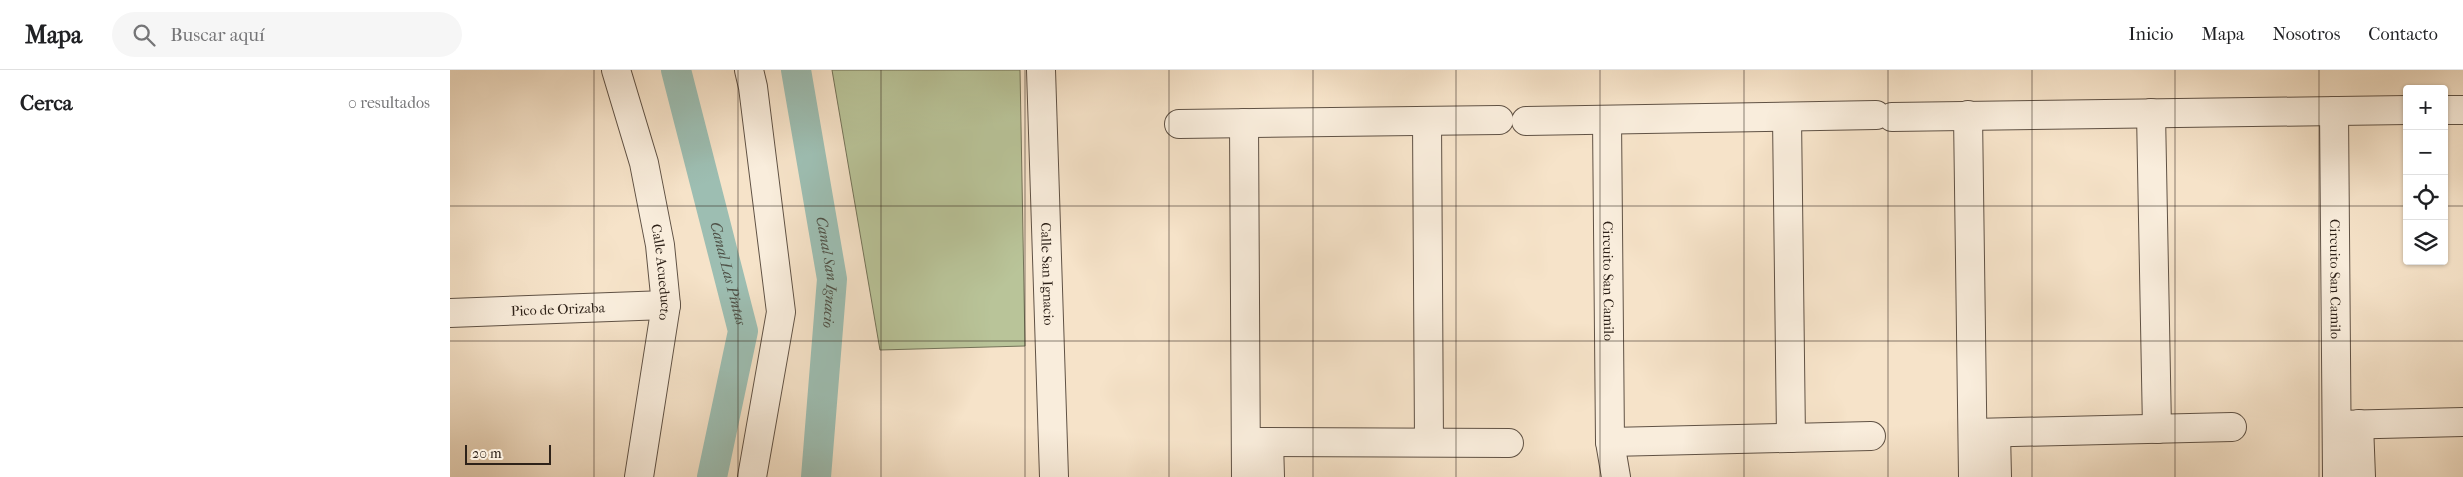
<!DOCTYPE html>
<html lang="es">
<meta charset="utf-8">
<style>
:root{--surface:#fff;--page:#f6f6f6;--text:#202124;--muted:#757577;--line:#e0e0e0}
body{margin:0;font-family:"IM FELL French Canon",serif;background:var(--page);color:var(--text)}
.controls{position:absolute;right:15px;top:15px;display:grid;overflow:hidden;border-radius:5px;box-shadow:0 1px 4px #0004}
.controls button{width:45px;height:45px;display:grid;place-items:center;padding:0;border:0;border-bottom:1px solid var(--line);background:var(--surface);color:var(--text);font:25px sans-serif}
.scale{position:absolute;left:15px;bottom:12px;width:86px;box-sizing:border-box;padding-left:5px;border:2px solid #2e2219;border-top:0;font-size:14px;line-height:18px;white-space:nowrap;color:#2e2219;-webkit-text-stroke:4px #f9eddc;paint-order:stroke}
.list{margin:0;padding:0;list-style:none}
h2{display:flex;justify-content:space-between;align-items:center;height:65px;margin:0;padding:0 20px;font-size:21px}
h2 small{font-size:16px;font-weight:400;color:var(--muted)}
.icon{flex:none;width:28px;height:28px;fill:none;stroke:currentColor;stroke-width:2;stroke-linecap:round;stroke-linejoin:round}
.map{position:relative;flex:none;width:2013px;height:407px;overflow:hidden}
header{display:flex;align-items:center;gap:30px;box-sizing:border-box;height:70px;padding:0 25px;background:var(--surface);border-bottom:1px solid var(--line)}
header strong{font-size:24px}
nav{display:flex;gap:28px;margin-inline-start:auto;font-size:18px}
.search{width:350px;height:45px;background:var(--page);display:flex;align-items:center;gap:12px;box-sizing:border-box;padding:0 18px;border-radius:28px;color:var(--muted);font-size:19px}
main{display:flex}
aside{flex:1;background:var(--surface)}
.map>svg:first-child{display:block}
.green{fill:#b9c499;stroke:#747359}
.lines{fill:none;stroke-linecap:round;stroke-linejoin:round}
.canal{stroke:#9dbeb2;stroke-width:30}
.minor-casing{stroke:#605245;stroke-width:30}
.minor{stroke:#f9eddc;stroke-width:28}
.grid{fill:none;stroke:#2e2219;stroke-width:1;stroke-opacity:0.55}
.labels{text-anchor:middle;stroke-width:4;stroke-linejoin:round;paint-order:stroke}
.street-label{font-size:14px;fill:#2e2219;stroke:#f9eddc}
.water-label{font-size:15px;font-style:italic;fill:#4f5147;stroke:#f9eddc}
</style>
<header>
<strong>Mapa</strong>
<div class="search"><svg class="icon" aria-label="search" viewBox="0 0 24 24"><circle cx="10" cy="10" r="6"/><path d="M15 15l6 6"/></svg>Buscar aquí</div>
<nav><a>Inicio</a><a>Mapa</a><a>Nosotros</a><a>Contacto</a></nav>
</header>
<main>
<aside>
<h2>Cerca<small>0 resultados</small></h2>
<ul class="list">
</ul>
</aside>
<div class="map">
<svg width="2013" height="407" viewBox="0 0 2013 407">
<rect width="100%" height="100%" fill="#f6e3c9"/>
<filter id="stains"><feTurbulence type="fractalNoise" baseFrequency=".004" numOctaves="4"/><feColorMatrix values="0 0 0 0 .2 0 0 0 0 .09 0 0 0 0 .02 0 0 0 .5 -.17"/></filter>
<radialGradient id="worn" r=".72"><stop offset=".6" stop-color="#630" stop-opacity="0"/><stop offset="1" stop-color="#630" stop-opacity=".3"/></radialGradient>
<polygon class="green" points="382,0 570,0 575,276 430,280"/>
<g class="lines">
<g class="canal">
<path id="s1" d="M226,0l67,261 -31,146"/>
<path id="s2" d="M346,0l36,209 -16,198"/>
</g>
<g class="minor-casing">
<g id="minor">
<path id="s3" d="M166,0l28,93 16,82 6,60 -27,172"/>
<polyline points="299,0 303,17 331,242 302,407"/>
<path id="s4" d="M591,0l13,407"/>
<polyline points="1994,40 2013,40"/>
<path id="s5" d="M1884,41l3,366"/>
<polyline points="1701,43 1707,359"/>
<polyline points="1518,45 1523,407"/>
<polyline points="1337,47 1341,368"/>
<polyline points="1442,47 1957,40"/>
<path id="s6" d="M1157,50l3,322 6,35"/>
<polyline points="977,51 979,372"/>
<polyline points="1076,51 1426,45"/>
<polyline points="794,53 796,407"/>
<polyline points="729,54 1049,50"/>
<path id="s7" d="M0,243l216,-8"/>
<polyline points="1909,354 1911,407"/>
<polyline points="1887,355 2013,352"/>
<polyline points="1523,363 1782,357"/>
<polyline points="1546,363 1547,407"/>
<polyline points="796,372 1059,373"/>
<polyline points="819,372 820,407"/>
<polyline points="1160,372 1421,366"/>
</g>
</g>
<use href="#minor" class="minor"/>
</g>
<path class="grid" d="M144,0v407M288,0v407M431,0v407M575,0v407M719,0v407M863,0v407M1006,0v407M1150,0v407M1294,0v407M1438,0v407M1582,0v407M1725,0v407M1869,0v407M0,136h1957M1994,136h19M0,271h2013"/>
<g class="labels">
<g class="street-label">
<text dy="5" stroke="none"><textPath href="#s3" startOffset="208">Calle Acueducto</textPath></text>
<text dy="5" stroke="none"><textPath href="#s4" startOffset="204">Calle San Ignacio</textPath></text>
<text dy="5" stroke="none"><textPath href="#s5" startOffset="168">Circuito San Camilo</textPath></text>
<text dy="5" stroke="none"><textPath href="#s6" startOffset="161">Circuito San Camilo</textPath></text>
<text dy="5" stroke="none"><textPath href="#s7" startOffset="108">Pico de Orizaba</textPath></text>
</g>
<g class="water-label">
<text dy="5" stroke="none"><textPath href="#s1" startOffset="210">Canal Las Pintas</textPath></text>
<text dy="5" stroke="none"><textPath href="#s2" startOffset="205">Canal San Ignacio</textPath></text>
</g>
</g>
<rect width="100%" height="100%" filter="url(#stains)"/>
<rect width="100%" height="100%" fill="url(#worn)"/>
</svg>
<div class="controls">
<button>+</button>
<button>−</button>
<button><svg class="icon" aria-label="locate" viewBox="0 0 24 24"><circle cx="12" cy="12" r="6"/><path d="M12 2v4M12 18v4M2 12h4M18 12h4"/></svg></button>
<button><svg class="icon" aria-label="layers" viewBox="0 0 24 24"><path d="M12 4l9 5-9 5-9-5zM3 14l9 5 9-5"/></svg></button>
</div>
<div class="scale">20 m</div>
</div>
</main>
